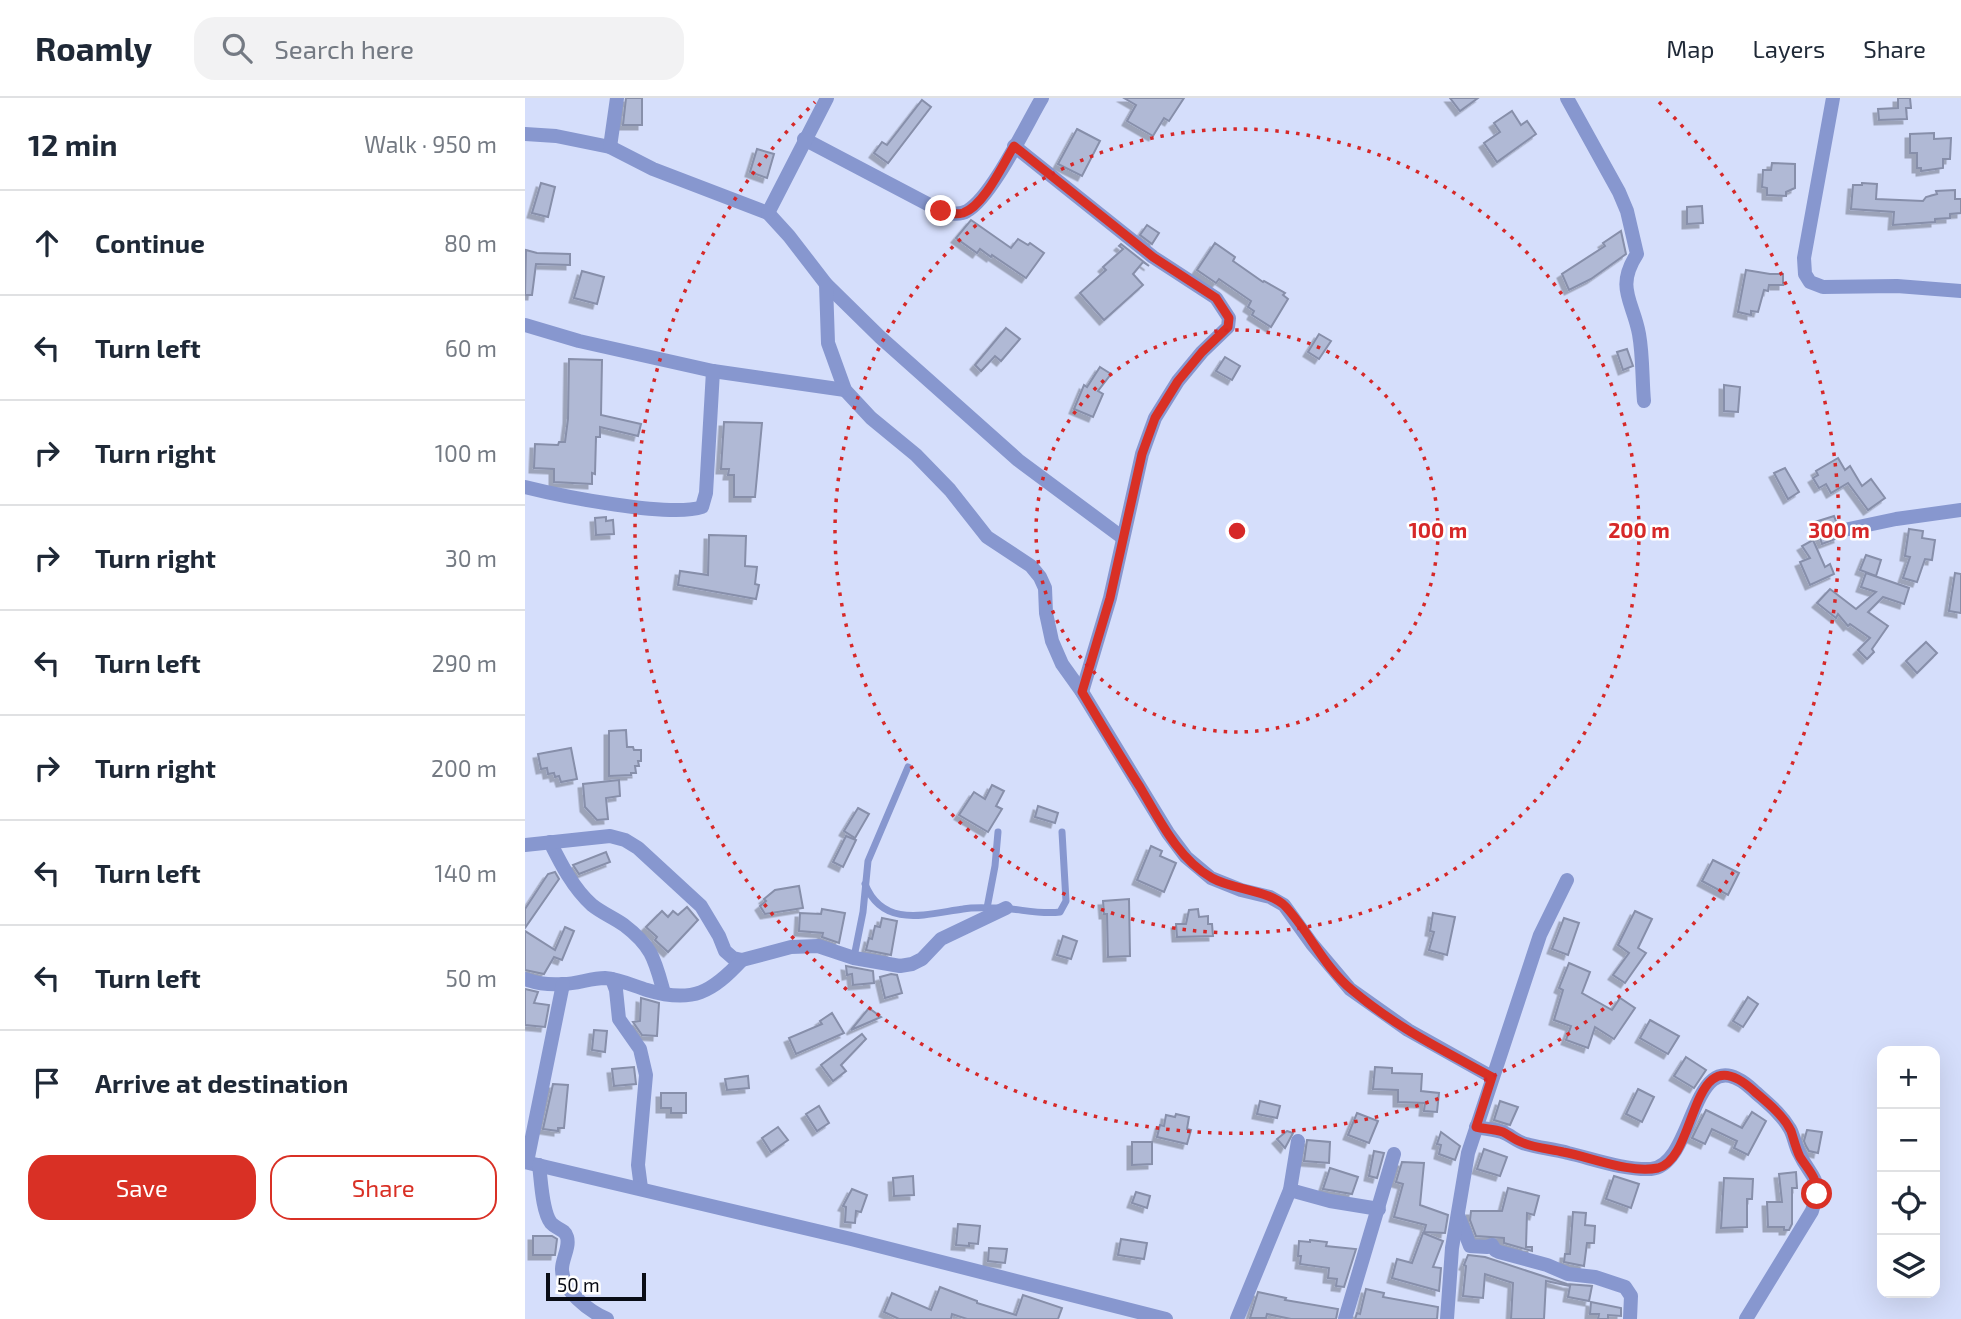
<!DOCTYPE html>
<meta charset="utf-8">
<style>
:root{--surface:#fff;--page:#f2f2f3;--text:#1f2937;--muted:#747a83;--line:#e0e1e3;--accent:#d93025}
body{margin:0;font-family:"Exo 2",sans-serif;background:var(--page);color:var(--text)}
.controls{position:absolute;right:21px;bottom:21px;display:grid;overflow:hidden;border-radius:14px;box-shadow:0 7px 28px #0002}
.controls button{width:63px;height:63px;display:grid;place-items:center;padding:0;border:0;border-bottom:2px solid var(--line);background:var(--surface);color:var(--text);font:35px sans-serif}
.scale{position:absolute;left:21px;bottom:18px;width:100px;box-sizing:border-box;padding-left:7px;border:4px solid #090c15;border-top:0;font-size:19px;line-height:24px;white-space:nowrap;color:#090c15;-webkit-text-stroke:5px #fff;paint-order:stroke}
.stop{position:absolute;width:21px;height:21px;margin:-16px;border:5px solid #d93025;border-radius:50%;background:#fff}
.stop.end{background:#d93025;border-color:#fff;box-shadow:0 2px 7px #0008}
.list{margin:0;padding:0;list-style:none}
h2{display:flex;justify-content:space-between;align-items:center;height:91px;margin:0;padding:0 28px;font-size:30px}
h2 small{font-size:23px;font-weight:400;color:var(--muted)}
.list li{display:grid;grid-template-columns:46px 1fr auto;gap:21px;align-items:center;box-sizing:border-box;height:105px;padding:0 28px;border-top:2px solid var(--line)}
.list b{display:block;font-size:26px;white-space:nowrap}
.list em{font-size:23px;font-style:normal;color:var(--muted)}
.actions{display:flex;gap:14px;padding:21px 28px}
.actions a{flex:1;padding:16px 0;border:2px solid var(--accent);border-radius:21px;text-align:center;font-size:24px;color:var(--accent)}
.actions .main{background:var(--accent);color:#fff}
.icon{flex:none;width:38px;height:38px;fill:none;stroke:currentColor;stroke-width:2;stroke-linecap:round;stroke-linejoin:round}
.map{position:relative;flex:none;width:1436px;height:1221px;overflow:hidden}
header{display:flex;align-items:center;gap:42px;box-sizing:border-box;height:98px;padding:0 35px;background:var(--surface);border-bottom:2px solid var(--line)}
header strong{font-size:33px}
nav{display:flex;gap:38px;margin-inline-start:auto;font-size:24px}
.search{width:490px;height:63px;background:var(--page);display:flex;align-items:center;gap:18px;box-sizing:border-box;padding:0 24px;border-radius:21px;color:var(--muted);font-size:26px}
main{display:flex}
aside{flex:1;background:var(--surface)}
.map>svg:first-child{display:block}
.building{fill:#b0b9d5;stroke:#878faa;stroke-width:2;filter:url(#shadow)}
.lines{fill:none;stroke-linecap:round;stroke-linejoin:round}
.lane{stroke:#8797cf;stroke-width:7}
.street{stroke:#8797cf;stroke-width:14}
.route{stroke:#d93025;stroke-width:9}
.ring{fill:none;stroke:#d62828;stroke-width:3.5;stroke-dasharray:3.5 7}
.centre{fill:#d62828;stroke:#fff;stroke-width:3.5}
.ring-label{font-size:21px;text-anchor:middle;font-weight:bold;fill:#d62828;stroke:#fff;stroke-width:5;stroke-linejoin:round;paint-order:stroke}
</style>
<header>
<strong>Roamly</strong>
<div class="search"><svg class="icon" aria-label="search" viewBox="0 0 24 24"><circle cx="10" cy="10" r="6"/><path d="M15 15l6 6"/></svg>Search here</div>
<nav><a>Map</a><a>Layers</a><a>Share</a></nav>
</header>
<main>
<aside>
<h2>12 min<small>Walk · 950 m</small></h2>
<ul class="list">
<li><svg class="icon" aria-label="ahead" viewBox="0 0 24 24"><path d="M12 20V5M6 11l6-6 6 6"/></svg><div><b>Continue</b></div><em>80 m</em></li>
<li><svg class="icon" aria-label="left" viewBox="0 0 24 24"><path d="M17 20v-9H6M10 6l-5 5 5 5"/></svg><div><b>Turn left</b></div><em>60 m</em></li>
<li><svg class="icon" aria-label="right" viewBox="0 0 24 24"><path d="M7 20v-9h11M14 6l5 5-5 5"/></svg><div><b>Turn right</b></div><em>100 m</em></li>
<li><svg class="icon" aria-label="right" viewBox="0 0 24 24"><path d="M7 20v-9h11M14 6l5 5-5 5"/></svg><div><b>Turn right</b></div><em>30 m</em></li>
<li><svg class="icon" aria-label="left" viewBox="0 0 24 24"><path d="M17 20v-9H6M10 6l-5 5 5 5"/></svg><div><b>Turn left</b></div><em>290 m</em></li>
<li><svg class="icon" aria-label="right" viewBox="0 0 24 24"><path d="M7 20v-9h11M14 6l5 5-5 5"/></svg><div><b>Turn right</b></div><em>200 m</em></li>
<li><svg class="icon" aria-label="left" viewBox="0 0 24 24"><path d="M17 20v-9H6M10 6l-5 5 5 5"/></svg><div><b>Turn left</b></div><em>140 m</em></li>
<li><svg class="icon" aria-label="left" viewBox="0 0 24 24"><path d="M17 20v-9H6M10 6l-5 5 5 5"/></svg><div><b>Turn left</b></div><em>50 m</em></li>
<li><svg class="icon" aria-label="arrive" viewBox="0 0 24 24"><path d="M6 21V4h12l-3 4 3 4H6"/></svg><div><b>Arrive at destination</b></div></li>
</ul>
<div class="actions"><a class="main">Save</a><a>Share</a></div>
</aside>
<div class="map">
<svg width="1436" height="1221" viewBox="0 0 1436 1221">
<defs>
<filter id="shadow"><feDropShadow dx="-4.5" dy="4.5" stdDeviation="0" flood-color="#0004"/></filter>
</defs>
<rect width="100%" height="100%" fill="#d5defb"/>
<g class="building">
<polygon points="101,0 117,0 117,27 98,27"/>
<polygon points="599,0 659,0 644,23 639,20 628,38 602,23 611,7"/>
<polygon points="925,0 953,0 935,13"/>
<polygon points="1373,0 1385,0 1386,10 1381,10 1382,21 1354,22 1353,11 1373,10"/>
<polygon points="397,2 406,9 363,65 349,55 357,44 362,47"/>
<polygon points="987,13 996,27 1002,23 1011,36 972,64 959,45 975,34 969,25"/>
<polygon points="552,31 575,43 557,78 533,66"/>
<polygon points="1409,35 1409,41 1426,40 1425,61 1418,61 1418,70 1396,73 1396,70 1392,70 1392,55 1385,55 1385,36"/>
<polygon points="232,51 249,56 242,80 225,74"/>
<polygon points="1247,65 1270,66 1270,90 1261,94 1261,98 1242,97 1242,90 1237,89 1238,72 1246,72"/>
<polygon points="16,85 30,89 23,119 7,115"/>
<polygon points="1337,85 1352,86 1351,101 1398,103 1401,99 1412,96 1411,93 1430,92 1430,101 1436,101 1436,115 1425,116 1425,120 1410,121 1410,124 1368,127 1369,114 1326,111 1328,87 1337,87"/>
<polygon points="1177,108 1178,125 1162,126 1162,109"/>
<polygon points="446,122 486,150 493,141 503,147 505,145 519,155 501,180 467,157 466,159 455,151 452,155 431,140"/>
<polygon points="622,127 634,135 627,146 615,137"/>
<polygon points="1096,133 1101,156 1066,181 1044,192 1037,176 1080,148 1078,145"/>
<polygon points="690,145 710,159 708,163 738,184 739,183 760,195 758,197 763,201 746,229 727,217 729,213 723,209 726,203 694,181 691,185 672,172"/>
<polygon points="596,146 624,168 618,164 608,176 618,187 579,222 555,195 581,172 578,169 598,151 594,148"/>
<polygon points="1,152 12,155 45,156 45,167 11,166 7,197 0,197"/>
<polygon points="1221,172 1245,176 1258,176 1258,187 1244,187 1243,193 1239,192 1233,214 1226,213 1226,217 1213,214"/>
<polygon points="57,173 79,179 72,206 49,200"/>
<polygon points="481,230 495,241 476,263 470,258 456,273 450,267"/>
<polygon points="794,236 806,243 794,261 783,254"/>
<polygon points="1102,251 1108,268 1098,272 1092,254"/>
<polygon points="700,259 715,268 707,282 691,273"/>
<polygon points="44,261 77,262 76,317 116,326 113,338 75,329 75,339 71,339 70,376 67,375 67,386 29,384 29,371 9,370 10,346 33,347 34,344 40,344 43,321"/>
<polygon points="575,269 586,276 573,293 578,296 568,319 549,311 559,287 562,289"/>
<polygon points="1199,287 1215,289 1213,314 1199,313"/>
<polygon points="199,324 237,325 230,399 209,399 209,377 203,377 204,371 196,371"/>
<polygon points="1313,360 1320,372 1325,368 1337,388 1346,381 1360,400 1343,412 1323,385 1306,395 1301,386 1294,390 1288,380 1293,377 1291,373"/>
<polygon points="1260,370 1274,394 1263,401 1249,375"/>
<polygon points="1309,418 1312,426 1310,433 1313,440 1297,446 1290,424"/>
<polygon points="81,419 81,423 88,422 89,436 71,437 70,420"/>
<polygon points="1384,431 1398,433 1397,440 1410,442 1407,462 1400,461 1392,484 1378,480 1385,459 1380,458"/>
<polygon points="184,437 221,438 220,468 232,469 230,486 234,487 231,501 153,487 155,473 183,477"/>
<polygon points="1288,442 1300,469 1305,466 1309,476 1285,487 1275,464 1285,460 1277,448"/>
<polygon points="1341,457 1356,462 1351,478 1335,472"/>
<polygon points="1341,475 1384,490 1379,506 1358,499 1343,514 1363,528 1347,551 1349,554 1342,561 1333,552 1345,540 1325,526 1323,528 1313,516 1311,520 1292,505 1305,491 1331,511 1351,494 1336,489"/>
<polygon points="1430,475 1436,476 1436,515 1424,513"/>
<polygon points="1401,544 1412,555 1392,575 1381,563"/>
<polygon points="101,632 102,649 108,649 109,652 116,652 116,663 113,663 114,668 110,668 111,675 106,675 106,677 84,678 84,633"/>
<polygon points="46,650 52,681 36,684 34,678 30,679 29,675 23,676 22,670 16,671 13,656"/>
<polygon points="94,682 95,698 81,700 83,721 72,722 60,709 58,686"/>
<polygon points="467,687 479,693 471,708 477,711 463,734 434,717 449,694 460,701"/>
<polygon points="513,708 533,715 530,725 510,719"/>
<polygon points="333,710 344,716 330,740 319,733"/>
<polygon points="321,738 331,742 318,769 308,764"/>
<polygon points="626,748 637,753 635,758 651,765 639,794 612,782"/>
<polygon points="81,754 85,764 54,776 48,767"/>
<polygon points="1188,762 1214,775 1203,797 1177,783"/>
<polygon points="30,774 34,781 0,830 0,811 23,776"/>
<polygon points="274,788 278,810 240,816 235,808 241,803 239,801 250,792"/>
<polygon points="604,801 605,858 583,859 582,816 579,816 578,803"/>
<polygon points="162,809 173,822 143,854 130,842 132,839 121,829 137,813 143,819 148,813 153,817"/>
<polygon points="297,811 320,815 314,845 297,839 298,835 274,833 275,815 296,816"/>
<polygon points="673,811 674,819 683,818 683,826 687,826 688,838 652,839 651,826 661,826 664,812"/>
<polygon points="1110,813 1127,821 1113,850 1121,855 1100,885 1088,877 1104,855 1093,847"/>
<polygon points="908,815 930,819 922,857 904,852 909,834 905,833"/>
<polygon points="357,820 372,823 366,857 341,852 344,840 347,841 350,828 355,829"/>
<polygon points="1039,820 1054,825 1043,857 1027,851"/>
<polygon points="40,829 49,833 37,862 29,859 19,876 0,872 0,833 30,852"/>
<polygon points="538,838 552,843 546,861 532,857"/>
<polygon points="1044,865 1065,874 1057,895 1087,912 1095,900 1110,910 1089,941 1070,929 1063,950 1041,942 1046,928 1029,922 1038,892 1034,890"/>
<polygon points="321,868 348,873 349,885 328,887 327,876 322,877"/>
<polygon points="366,876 372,877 377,895 360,900 355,879"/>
<polygon points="0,891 13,894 9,905 24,907 20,929 0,927"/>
<polygon points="1223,899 1233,906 1218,929 1208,923"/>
<polygon points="116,900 134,905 132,938 117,937 108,924 115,923"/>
<polygon points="344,910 356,919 326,932"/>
<polygon points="307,915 319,935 271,956 264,940 297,926 295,923"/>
<polygon points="1125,922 1154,938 1143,956 1115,940"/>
<polygon points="69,932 82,933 80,954 67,952"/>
<polygon points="337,936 341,941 316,967 321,973 308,983 296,967"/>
<polygon points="1161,959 1181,972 1169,990 1149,978"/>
<polygon points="109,969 111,986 89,988 87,971"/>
<polygon points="850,969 867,970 867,975 897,976 896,993 914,995 912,1014 899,1013 900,1005 873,1004 873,992 848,991"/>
<polygon points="223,978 224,990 202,992 200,981"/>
<polygon points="28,986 43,987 39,1030 33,1030 33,1033 18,1031"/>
<polygon points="1113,991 1129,999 1117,1024 1101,1016"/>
<polygon points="136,995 161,995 161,1015 146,1015 146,1010 136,1010"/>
<polygon points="735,1003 755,1008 752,1020 732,1016"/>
<polygon points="975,1003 993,1009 985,1027 969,1022"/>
<polygon points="294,1008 304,1025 292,1033 281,1016"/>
<polygon points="1181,1012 1217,1030 1227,1014 1241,1023 1223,1057 1209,1050 1212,1043 1187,1031 1180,1046 1167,1040"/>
<polygon points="832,1015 853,1023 844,1045 823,1037"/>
<polygon points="651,1016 664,1019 662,1031 666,1032 662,1046 632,1039 635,1027 639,1028 641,1017 650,1019"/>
<polygon points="253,1029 263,1042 246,1054 237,1040"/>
<polygon points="1282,1032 1297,1034 1293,1055 1284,1053 1281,1048 1279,1043"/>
<polygon points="762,1033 768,1035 760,1050 752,1041"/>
<polygon points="916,1034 935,1048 930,1062 914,1056 916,1047 912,1046"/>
<polygon points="782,1042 805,1044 804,1065 779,1063"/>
<polygon points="607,1044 627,1044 627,1066 607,1067"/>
<polygon points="959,1051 982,1059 975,1078 952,1071"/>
<polygon points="849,1053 859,1055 852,1080 844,1078"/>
<polygon points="877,1064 899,1065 895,1107 923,1117 920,1135 899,1134 901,1127 869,1119 878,1086 871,1084"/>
<polygon points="805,1070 833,1079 827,1096 798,1091"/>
<polygon points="1271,1074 1272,1090 1267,1090 1267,1126 1264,1132 1259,1132 1259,1129 1243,1129 1242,1104 1257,1104 1254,1076"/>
<polygon points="388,1078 389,1097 369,1098 368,1080"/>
<polygon points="1089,1078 1114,1086 1106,1110 1081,1101"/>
<polygon points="1199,1080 1228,1081 1227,1101 1222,1101 1222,1129 1196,1130"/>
<polygon points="983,1090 1014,1098 1009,1117 1002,1115 1001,1149 1007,1149 1007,1153 979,1145 979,1140 951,1138 945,1122 946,1113 977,1113"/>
<polygon points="327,1091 342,1097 336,1114 331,1113 330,1125 320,1124 321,1109 318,1108"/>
<polygon points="611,1094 625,1098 622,1110 607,1105"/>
<polygon points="1048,1114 1061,1115 1060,1127 1070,1128 1069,1145 1062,1145 1059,1168 1039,1164 1040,1156 1045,1156"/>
<polygon points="433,1126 455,1128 453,1146 444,1145 444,1148 431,1147"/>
<polygon points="898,1135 918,1143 908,1169 916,1170 914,1193 867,1180 872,1161 887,1165"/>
<polygon points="8,1138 27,1138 32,1141 30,1157 8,1157"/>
<polygon points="596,1141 622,1145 619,1161 593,1157"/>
<polygon points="785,1142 802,1144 801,1148 831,1151 819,1189 811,1188 812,1181 803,1180 804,1170 775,1166 776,1158 773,1158 774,1143 785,1144"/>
<polygon points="464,1150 482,1151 480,1165 463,1163"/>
<polygon points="943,1157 960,1159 1042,1186 1067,1188 1064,1203 1043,1199 1045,1188 1021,1183 1019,1221 986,1221 988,1185 960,1176 958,1200 938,1198 941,1168 939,1167"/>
<polygon points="415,1189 452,1203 452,1205 491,1217 498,1197 537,1210 533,1221 442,1221 427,1216 426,1221 374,1221 359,1214 367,1195 406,1212"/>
<polygon points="841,1191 859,1195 858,1199 913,1209 912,1221 830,1221 832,1215 835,1216"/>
<polygon points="733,1194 761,1200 760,1202 813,1211 811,1221 766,1221 742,1216 741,1220 725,1220"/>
<polygon points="1066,1204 1096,1210 1096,1218 1083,1217 1083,1221 1073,1221 1074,1216 1065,1216"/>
</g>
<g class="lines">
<g class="lane">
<path d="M340,786c18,45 62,30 98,25 11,-2 22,-1 33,-1 21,0 43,7 64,4l6,-11 -4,-69"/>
<polyline points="462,810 470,768 473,734"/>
<polyline points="329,859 338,814 343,763 383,669"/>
</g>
<g class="street">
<path d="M1042,0l52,94 8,19 10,43c-22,34 -4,47 2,80 4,22 3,45 5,67"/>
<polyline points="1308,0 1279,160 1280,176 1285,184 1298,189 1372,188 1436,193"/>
<polyline points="0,36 31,38 85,49 128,71 243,115 264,138 301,186 355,239 493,362 598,440"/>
<path d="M279,41l137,72c8,2 18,5 26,0 25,-14 59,-86 75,-113"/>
<polyline points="489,48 628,159 691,200 704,220 703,229 677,254 653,283 630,320 617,356 585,500 557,594"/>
<polyline points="85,49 92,0"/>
<polyline points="243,115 302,0"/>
<polyline points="301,186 303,245 320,292 346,320 391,357 425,392 462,439 506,468 515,479 520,490 521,515 527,543 537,566 557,594 643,735 661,759 686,780 716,792 745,799 759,807 787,846 825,891 883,932 967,979"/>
<polyline points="0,227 54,243 188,273 320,292"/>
<path d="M0,389c36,9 145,31 177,20l4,-14 7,-122"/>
<polyline points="1319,432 1371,421 1436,412"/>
<path d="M25,744c11,22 23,46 42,63 10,8 22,13 32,20 29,22 31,36 40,68"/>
<polyline points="0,747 85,738 100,742 113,750 176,808 194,838 200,853 208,860 217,862 266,849 293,848 329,860 375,868 387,866 397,861 416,841 481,810"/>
<path d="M0,881c11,4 26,6 38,5 14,0 28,-6 42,-6 14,1 29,8 42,12 46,14 65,2 95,-30"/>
<polyline points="87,881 91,892 94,921 115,951 121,977 113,1067 116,1090"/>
<path d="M951,1029c9,2 18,2 26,5 9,3 15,10 24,12 14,4 28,5 42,9 26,6 55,17 83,16 46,-4 39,-137 102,-79 13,12 28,23 37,39 4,7 5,17 9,24 14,29 24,23 13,58l-66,108"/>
<polyline points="0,1064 326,1141 641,1221"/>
<polyline points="2,1064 38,886"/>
<path d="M14,1067c2,14 3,47 12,58 5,6 14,6 16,14 3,10 -5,22 -5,32 0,22 27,42 45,50"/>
<polyline points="765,1092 805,1103 854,1111"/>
<polyline points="933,1117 945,1148 962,1149 967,1147 970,1152 974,1154 1022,1167 1043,1176 1070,1179 1100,1189 1106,1198 1105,1221"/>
<polyline points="712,1221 765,1092 773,1043"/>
<polyline points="820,1221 869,1056"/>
<polyline points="922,1221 927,1150 943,1055 1015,837 1042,782"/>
</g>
</g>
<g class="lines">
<path class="route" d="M416,113c8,2 14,4 22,2 21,-7 40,-49 51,-67l139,111 63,41 13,20 -1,9 -26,25 -24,29 -23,37 -13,36 -32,144 -28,94c19,32 38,64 58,95 19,32 38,72 72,91 21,12 58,12 74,29 24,26 38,60 66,83 42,36 92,61 140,87l-16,50c9,2 18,2 27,5 6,3 12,8 18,10 13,6 29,7 42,10 28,5 67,22 95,16 41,-10 31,-138 97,-76 13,11 29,24 36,39 3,9 5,18 9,26 9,14 17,20 17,37"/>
</g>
<g class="ring">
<circle cx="712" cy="433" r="201"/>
<circle cx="712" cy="433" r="402"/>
<path d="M1134 4A602 602 0 1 1 290 4"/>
</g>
<circle cx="712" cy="433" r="10" class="centre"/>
<g class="ring-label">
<text x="913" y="440">100 m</text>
<text x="1114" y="440">200 m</text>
<text x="1314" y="440">300 m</text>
</g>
</svg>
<div class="controls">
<button>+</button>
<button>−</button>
<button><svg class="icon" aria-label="locate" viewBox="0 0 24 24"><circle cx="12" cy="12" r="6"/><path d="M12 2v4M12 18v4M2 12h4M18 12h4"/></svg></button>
<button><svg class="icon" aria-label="layers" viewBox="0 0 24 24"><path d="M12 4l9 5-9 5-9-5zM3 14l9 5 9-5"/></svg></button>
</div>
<div class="scale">50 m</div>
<div class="stop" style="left:1292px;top:1096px"></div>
<div class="stop end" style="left:416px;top:113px"></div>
</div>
</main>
